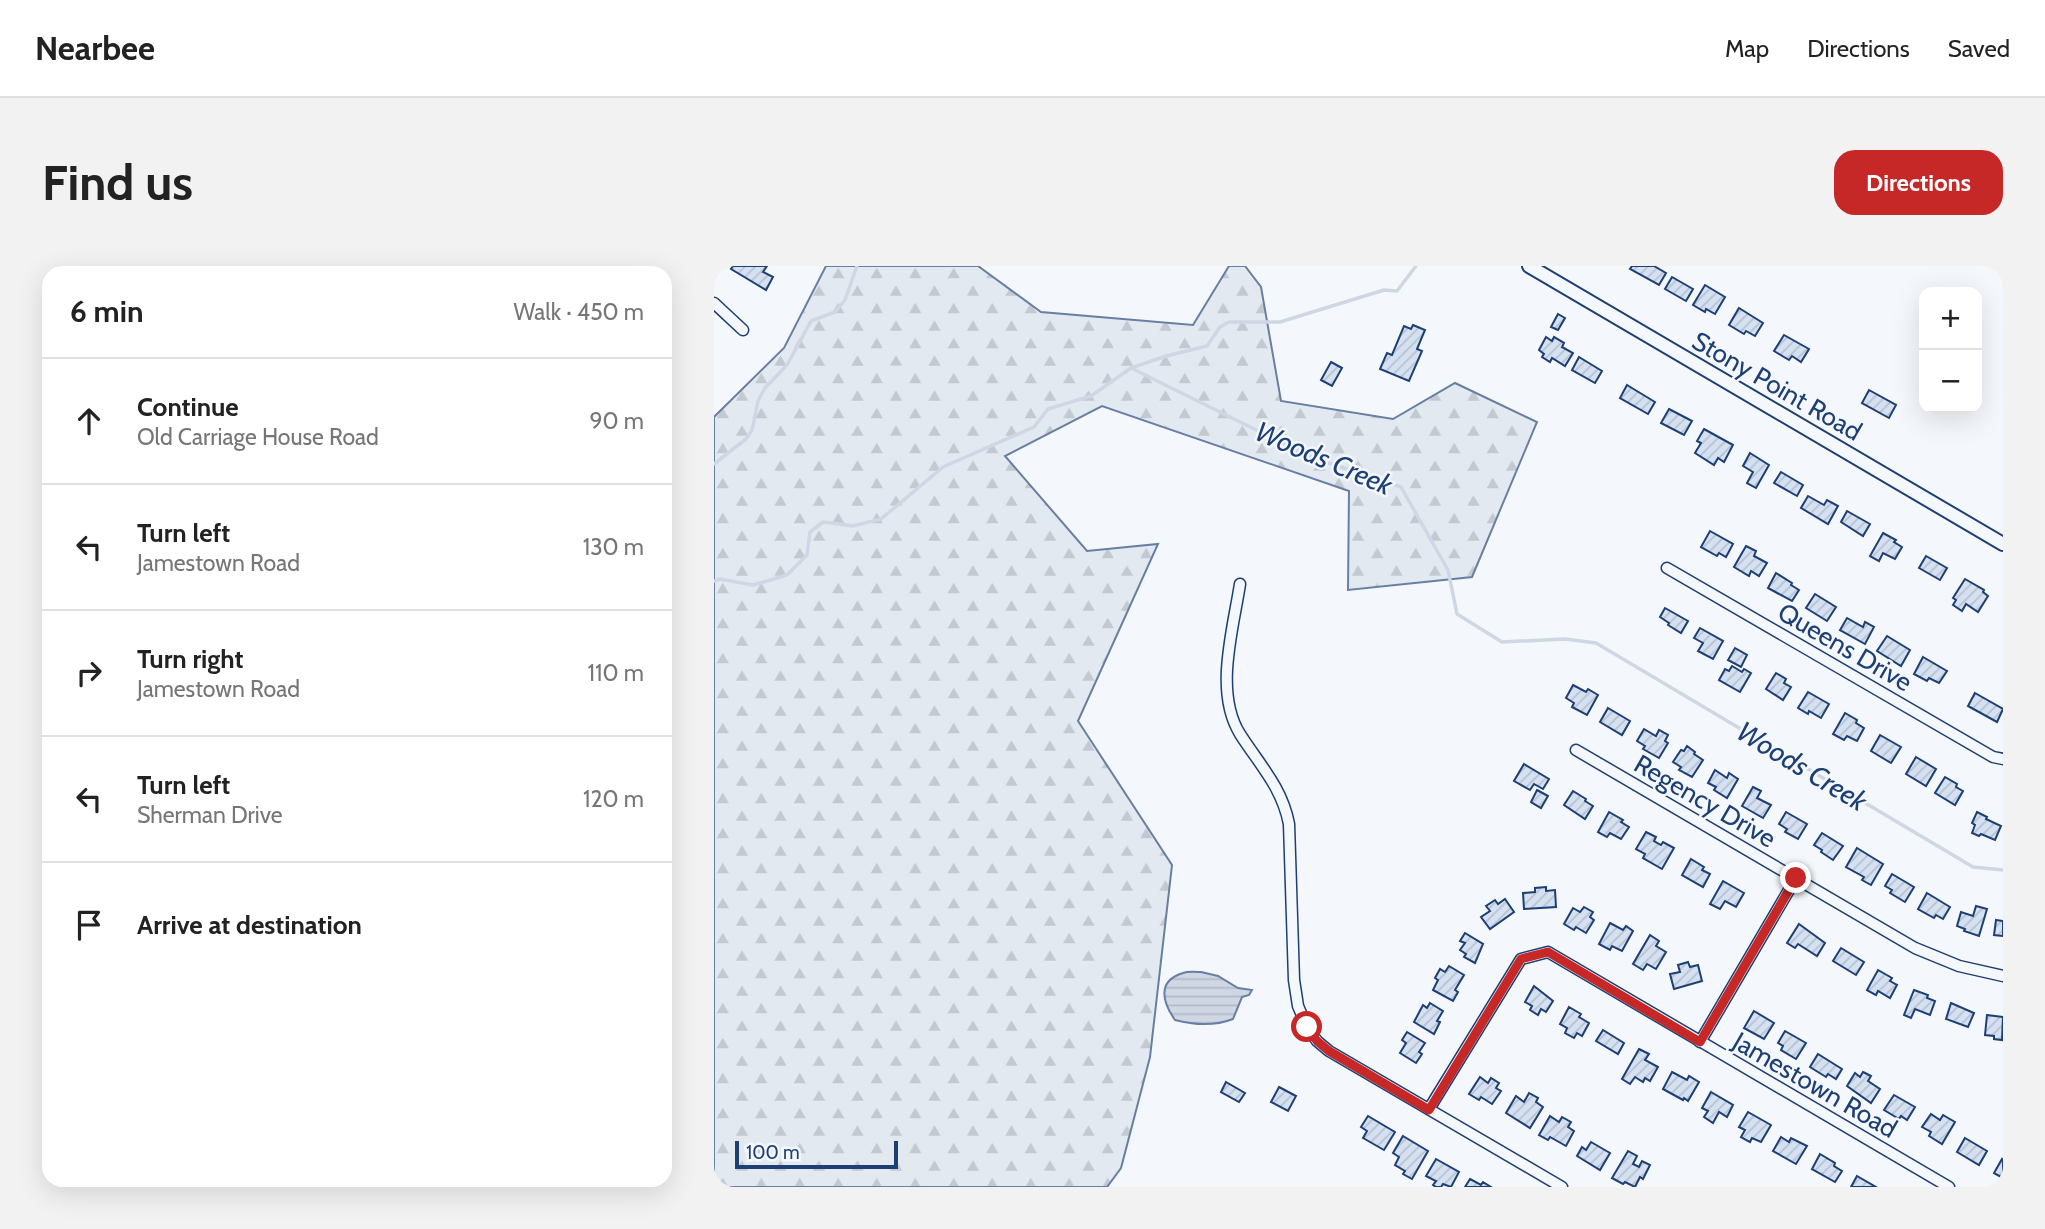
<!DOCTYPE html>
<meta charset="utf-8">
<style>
:root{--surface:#fff;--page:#f2f2f2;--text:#222;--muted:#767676;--line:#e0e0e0;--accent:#c62828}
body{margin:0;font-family:Cabin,sans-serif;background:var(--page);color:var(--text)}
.controls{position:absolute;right:21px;top:21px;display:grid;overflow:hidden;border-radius:14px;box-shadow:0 7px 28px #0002}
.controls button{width:63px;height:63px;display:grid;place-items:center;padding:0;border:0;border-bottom:2px solid var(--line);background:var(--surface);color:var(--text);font:35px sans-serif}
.scale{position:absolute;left:21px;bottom:18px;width:163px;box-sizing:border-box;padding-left:7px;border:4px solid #1d3f73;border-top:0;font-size:19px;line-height:24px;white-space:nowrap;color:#1d3f73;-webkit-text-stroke:5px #f4f7fb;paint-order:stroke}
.stop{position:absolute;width:21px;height:21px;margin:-16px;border:5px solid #c62828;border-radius:50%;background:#fff}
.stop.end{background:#c62828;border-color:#fff;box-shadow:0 2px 7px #0008}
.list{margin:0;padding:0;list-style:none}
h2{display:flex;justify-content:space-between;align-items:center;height:91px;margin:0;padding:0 28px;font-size:30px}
h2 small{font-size:23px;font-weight:400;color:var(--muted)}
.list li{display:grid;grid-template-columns:46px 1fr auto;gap:21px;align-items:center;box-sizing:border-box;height:126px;padding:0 28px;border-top:2px solid var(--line)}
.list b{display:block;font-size:26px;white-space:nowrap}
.list p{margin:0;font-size:23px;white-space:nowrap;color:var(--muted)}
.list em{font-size:23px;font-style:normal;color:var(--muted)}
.icon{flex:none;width:38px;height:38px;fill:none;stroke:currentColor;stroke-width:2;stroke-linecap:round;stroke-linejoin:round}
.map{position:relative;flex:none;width:1289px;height:921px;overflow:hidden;border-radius:21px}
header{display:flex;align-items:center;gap:42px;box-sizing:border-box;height:98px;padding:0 35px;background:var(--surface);border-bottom:2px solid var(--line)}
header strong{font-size:33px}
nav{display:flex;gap:38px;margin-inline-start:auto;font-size:24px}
.intro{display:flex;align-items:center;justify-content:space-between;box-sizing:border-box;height:168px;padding:0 42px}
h1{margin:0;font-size:49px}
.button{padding:18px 32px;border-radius:21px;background:var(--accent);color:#fff;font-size:24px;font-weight:700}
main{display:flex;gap:42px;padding:0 42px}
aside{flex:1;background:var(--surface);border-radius:21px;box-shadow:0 7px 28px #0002}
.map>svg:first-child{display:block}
.forest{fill:url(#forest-firs);stroke:#687fa3;stroke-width:2}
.water{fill:url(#water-rules);stroke:#687fa3;stroke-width:2}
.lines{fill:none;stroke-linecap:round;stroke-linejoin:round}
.stream{stroke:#cfd7e4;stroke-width:3.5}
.building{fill:url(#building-hatch);stroke:#1d3f73;stroke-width:2}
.minor-casing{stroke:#1d3f73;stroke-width:13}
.tertiary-casing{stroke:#1d3f73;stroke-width:16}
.minor{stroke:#f4f7fb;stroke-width:10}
.tertiary{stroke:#f4f7fb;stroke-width:12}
.route{stroke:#c62828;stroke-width:9}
.labels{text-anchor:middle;stroke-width:5;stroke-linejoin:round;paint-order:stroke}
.street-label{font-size:26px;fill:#1d3f73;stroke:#f4f7fb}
.water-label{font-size:28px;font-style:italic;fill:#1d3f73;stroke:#f4f7fb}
</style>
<header>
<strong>Nearbee</strong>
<nav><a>Map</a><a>Directions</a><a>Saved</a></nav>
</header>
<div class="intro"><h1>Find us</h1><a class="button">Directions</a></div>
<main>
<aside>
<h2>6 min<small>Walk · 450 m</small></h2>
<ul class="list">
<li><svg class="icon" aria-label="ahead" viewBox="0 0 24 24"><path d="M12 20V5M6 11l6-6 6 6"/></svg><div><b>Continue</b><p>Old Carriage House Road</p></div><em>90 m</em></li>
<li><svg class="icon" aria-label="left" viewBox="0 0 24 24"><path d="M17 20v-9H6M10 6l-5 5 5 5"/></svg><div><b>Turn left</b><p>Jamestown Road</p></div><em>130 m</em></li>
<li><svg class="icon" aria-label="right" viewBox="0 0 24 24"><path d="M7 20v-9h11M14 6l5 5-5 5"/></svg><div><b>Turn right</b><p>Jamestown Road</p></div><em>110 m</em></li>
<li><svg class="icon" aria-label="left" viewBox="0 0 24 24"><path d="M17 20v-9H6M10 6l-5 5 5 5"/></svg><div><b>Turn left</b><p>Sherman Drive</p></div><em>120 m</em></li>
<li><svg class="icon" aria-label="arrive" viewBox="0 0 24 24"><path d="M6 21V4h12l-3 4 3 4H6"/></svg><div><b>Arrive at destination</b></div></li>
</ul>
</aside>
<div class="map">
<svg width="1289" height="921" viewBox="0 0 1289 921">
<defs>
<pattern id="forest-firs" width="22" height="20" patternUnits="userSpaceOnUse" patternTransform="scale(1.75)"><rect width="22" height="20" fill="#e3e9f0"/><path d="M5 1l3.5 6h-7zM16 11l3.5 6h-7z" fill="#c2c9d1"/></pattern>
<pattern id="water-rules" width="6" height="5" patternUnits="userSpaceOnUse" patternTransform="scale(1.75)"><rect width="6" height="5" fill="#cfd7e4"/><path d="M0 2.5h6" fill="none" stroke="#b1bac7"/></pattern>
<pattern id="building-hatch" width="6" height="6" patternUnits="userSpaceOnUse" patternTransform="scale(1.75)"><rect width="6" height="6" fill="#d5e0f0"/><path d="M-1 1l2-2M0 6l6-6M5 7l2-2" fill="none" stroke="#b6c1d1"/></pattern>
</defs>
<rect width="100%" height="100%" fill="#f4f7fb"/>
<polygon class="forest" points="112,0 264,0 327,46 479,59 515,0 531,0 547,21 567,135 679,153 741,117 823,156 758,311 634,324 635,225 388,140 291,190 373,285 444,278 364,455 458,599 436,791 407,902 393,921 0,921 0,151 70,82"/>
<path class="water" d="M487,706l17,4 20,12 14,2 -3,5 -7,2 -9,22c-18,7 -39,6 -58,1 -12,-17 -19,-39 8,-47 5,-2 13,-1 18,-1z"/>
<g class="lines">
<g class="stream">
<polyline points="417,102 597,191 687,221 734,304 743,348 788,376 851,373 882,377 1259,601 1289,604"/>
<polyline points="0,198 32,173 38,164 44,135 51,122 73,99 97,55 121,46 131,34 143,0"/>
<polyline points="0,315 6,313 39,319 73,309 93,289 96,266 109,256 139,260 167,253 229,201 320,161 334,143 377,130 417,102 452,90 493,80 506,61 515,56 566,56 670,24 683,25 702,0"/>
</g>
</g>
<g class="building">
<polygon points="19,0 53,0 49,6 59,11 52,24 17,3"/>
<polygon points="918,0 940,0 952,7 945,19 916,3"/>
<polygon points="958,11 979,23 972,35 951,23"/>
<polygon points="991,19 1011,31 1001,48 992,43 991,46 979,39"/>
<polygon points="1025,42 1049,57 1041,70 1032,65 1030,68 1015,59"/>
<polygon points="844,48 851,52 844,64 837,61"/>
<polygon points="699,59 711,64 703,83 708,85 695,115 666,103 673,87 678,89 690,60 697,63"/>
<polygon points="1070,69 1095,83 1087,96 1078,90 1075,94 1060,85"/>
<polygon points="832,71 838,75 840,71 850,77 848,81 859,87 851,100 838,92 836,96 828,91 830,88 825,84"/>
<polygon points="865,91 888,105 881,117 858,104"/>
<polygon points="617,96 628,102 618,120 607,114"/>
<polygon points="913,119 941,136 934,148 906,132"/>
<polygon points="1155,124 1182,139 1175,152 1148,137"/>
<polygon points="955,143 978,155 970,169 947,157"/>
<polygon points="990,163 1019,179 1010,196 1004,192 1000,199 981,187 987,177 983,175"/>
<polygon points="1036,187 1055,199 1042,222 1033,217 1039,206 1029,200"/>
<polygon points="1067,206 1089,219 1083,230 1060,217"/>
<polygon points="1094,230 1110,239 1113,234 1124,240 1114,258 1087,242"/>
<polygon points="1133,245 1156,258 1149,270 1127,256"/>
<polygon points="996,265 1019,278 1012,291 1005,287 1003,290 987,281"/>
<polygon points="1169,267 1182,274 1180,276 1188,281 1181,293 1169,287 1165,295 1156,290"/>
<polygon points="1032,280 1042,285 1040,290 1053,297 1045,310 1037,305 1035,310 1020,301"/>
<polygon points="1212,290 1233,302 1226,314 1205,302"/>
<polygon points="1062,307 1078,317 1077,319 1085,324 1078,335 1054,322"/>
<polygon points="1251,313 1270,324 1269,326 1274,330 1264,346 1252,338 1248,345 1239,339 1242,334 1239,332"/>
<polygon points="1101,328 1122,341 1113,355 1092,342"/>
<polygon points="951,342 974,355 967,367 954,359 955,357 946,351"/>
<polygon points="1133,352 1149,361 1151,356 1160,361 1151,378 1126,364"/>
<polygon points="986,362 1009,375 999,393 984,385 989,377 980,372"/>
<polygon points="1173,370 1196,384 1187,400 1163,385"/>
<polygon points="1021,382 1033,389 1027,401 1014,394"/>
<polygon points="1209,391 1233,405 1225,417 1215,412 1213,415 1200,408"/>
<polygon points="1018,400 1028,406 1030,403 1037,407 1026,426 1005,414 1011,403 1015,405"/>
<polygon points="1062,407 1072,413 1070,417 1077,421 1069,434 1052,423"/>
<polygon points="859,419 872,426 874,423 884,429 873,449 858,441 860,437 852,432"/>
<polygon points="1094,426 1115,438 1107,452 1095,445 1094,448 1084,442"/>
<polygon points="1261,427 1289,443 1283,456 1254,440"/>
<polygon points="894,442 916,455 908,469 886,456"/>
<polygon points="1131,447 1143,454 1142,457 1150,462 1143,475 1133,470 1130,474 1119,468"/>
<polygon points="930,463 942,470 945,464 954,469 951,475 954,477 945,492 929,483 931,480 923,475"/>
<polygon points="1166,469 1187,481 1177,497 1157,485"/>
<polygon points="973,480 981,486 980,488 989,494 978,511 965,504 967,501 959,496 967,484 970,485"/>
<polygon points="1202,491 1222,503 1212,520 1192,508"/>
<polygon points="810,498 835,513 829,523 820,518 816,524 800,515"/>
<polygon points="1001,504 1013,512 1015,507 1024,513 1013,532 1000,524 1002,521 994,517"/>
<polygon points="1231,511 1243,518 1242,521 1249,525 1241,539 1221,527"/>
<polygon points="1039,521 1047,525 1043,532 1057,539 1049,552 1028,540"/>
<polygon points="823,524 834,530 827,542 817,536"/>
<polygon points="859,525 872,533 871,535 879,540 871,553 850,539"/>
<polygon points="895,546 909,554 907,556 915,561 907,573 896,567 893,571 884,566"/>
<polygon points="1072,546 1093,558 1084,573 1071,566 1073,563 1065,558"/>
<polygon points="1263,546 1273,551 1272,553 1287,560 1281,574 1267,568 1265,570 1258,567 1261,559 1258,557"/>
<polygon points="932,566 942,571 940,575 947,579 949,576 960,582 948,603 929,592 931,588 922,583"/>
<polygon points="1108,567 1129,580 1119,594 1107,586 1108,584 1100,579"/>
<polygon points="1143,582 1169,598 1157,619 1148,614 1150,611 1132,601"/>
<polygon points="977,593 990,601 988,604 996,608 989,621 968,609"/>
<polygon points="1178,608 1200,621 1191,636 1176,627 1178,624 1171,620"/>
<polygon points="1009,615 1030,627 1022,641 1011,635 1006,643 996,638"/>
<polygon points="832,621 832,625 841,624 842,641 810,643 809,627 821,626 821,622"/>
<polygon points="1213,627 1236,641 1229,653 1222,649 1220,652 1204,643"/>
<polygon points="791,633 800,646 776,663 767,651 776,645 772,640 781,634 784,638"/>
<polygon points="1262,640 1273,643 1265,670 1250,665 1251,663 1243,660 1247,646 1259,650"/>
<polygon points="870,641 879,646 876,651 880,654 872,667 862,661 860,664 850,658 859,642 866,646"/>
<polygon points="1282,654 1289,655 1289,670 1280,669"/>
<polygon points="896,657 909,664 912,660 919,665 908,685 898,680 896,684 885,678"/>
<polygon points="1085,658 1111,677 1103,690 1084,678 1081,682 1073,677"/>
<polygon points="751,667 769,678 761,697 750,691 752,688 746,684 751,677 746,675"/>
<polygon points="936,669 945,675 942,680 952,686 942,703 933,698 929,704 919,698"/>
<polygon points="1127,682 1150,696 1142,709 1119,695"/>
<polygon points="974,696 976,701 984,699 988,715 960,723 956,708 966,706 964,699"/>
<polygon points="735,700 750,709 741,724 744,726 739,735 719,724 724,714 721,712 726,703 731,706"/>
<polygon points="1164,704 1178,712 1176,715 1183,719 1176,732 1164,725 1162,729 1153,724"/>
<polygon points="820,720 839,735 832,746 827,743 824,749 816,744 818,740 811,736"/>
<polygon points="1200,724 1214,729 1213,732 1221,735 1216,749 1201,743 1197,752 1190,749"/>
<polygon points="716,737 729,745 723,755 726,756 720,768 700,756 709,739 713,742"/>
<polygon points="1237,737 1260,747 1254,761 1232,753"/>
<polygon points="855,741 867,748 865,751 875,757 868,770 863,767 860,772 851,767 853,762 846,758"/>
<polygon points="1040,745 1060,757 1050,773 1030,762"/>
<polygon points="1273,749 1289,751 1288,774 1280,773 1280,770 1271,769"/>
<polygon points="889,764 910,777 904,788 882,775"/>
<polygon points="1071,765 1092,777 1082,793 1067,784 1069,780 1064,777"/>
<polygon points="693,766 711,777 705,786 708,788 702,797 686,787 692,777 688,774"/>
<polygon points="925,783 935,788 931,794 944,801 936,815 931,812 929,816 921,811 916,818 908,813"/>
<polygon points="1104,788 1128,803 1122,813 1114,808 1112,811 1096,801"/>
<polygon points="958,806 973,814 975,810 985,816 974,835 970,832 969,834 949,823"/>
<polygon points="1149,806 1157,810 1154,815 1166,823 1157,837 1133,820 1141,807 1146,811"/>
<polygon points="766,811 774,817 777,812 785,817 782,822 787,825 778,838 767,831 765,834 755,828"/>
<polygon points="512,816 531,827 525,836 507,826"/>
<polygon points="565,821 582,830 574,845 557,836"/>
<polygon points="997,826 1019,839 1013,851 1005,846 999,857 990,851 994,845 988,842"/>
<polygon points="815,827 824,832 822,836 829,841 816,862 792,847 802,830 810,836"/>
<polygon points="1180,829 1201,841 1193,854 1187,850 1185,853 1170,844"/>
<polygon points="1034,846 1057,859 1047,876 1038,872 1036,876 1027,871 1031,864 1025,861"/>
<polygon points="1217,848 1226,854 1229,849 1241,856 1228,878 1215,870 1217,866 1208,861"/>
<polygon points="654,850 681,866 670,884 649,872 653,865 647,861"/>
<polygon points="836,850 845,856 848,851 857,856 854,861 860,865 852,880 836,871 834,874 825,869"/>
<polygon points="689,870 714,885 698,913 689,908 691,905 681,899 685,891 679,887"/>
<polygon points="1067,871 1075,876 1077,872 1093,880 1082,898 1059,885"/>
<polygon points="1251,872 1273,885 1265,899 1243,886"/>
<polygon points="877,876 896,887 886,904 863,890 868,881 872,884"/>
<polygon points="914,885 923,890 919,898 925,901 928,895 936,899 929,913 926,911 921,921 911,916 909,918 898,912"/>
<polygon points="1106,888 1121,897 1120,900 1128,905 1121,916 1098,903"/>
<polygon points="722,893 745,906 737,921 729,918 727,921 722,921 719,919 722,915 712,910"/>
<polygon points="1288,893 1289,894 1289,912 1280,907"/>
<polygon points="1143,910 1162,921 1137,921"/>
<polygon points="756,913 767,919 769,916 777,921 751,921"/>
</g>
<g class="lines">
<g class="minor-casing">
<g id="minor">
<polyline points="0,37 29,64"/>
<polyline points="953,302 1279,491 1289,493"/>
<path d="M526,318c-7,46 -26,108 0,150 19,30 42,53 49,90l5,156 4,26 9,21 10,14 12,10 233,136"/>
<polyline points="862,484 1201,682 1245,700 1289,710"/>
<polyline points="986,776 1082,612"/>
<polyline points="715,843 807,693 834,686 1235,921"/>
</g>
</g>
<g class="tertiary-casing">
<polyline id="tertiary" points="815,0 1289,278"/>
</g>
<use href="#minor" class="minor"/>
<use href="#tertiary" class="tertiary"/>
</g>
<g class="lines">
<polyline class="route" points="593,761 603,775 615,785 715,844 807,693 834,686 986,776 1082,612"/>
</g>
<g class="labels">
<g class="street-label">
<text transform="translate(1063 120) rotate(30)" y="9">Stony Point Road</text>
<text transform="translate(1131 381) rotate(30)" y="9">Queens Drive</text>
<text transform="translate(991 535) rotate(30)" y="9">Regency Drive</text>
<text transform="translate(1101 819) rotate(30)" y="9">Jamestown Road</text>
</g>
<g class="water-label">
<text transform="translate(610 192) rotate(23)" y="10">Woods Creek</text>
<text transform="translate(1088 500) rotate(31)" y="10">Woods Creek</text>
</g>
</g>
</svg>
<div class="controls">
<button>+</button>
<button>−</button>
</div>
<div class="scale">100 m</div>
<div class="stop" style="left:593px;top:761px"></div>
<div class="stop end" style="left:1082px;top:612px"></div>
</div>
</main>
